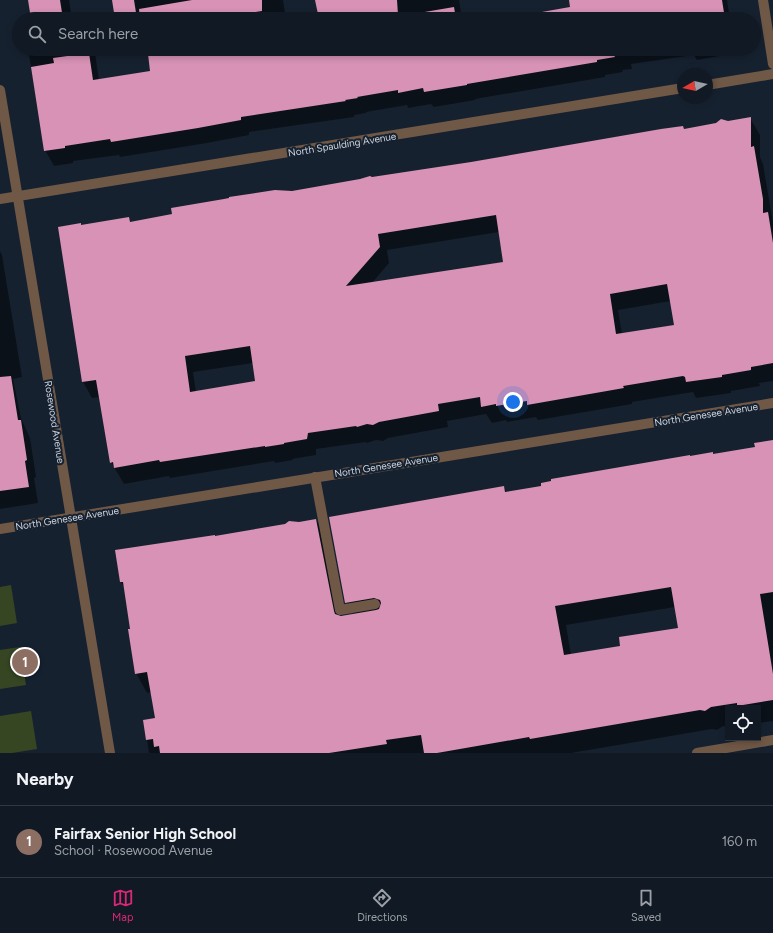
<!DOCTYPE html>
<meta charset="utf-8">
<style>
:root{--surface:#101924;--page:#1e2631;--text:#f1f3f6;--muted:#9ca0a6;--line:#303841;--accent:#db2777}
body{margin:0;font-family:Figtree,sans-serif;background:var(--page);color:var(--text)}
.controls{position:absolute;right:12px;bottom:12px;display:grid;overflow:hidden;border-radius:0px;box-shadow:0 2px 6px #0003}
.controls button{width:36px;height:36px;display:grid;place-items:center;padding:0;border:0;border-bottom:1px solid var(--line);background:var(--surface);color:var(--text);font:20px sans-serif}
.compass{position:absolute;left:677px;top:68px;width:36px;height:36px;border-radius:50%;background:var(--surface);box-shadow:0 2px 6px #0003;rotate:261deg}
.you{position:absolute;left:513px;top:402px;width:14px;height:14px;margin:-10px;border:3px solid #fff;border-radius:50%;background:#1a73e8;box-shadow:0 0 0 6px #1a73e833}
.badge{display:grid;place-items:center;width:26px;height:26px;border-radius:50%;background:var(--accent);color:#fff;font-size:13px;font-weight:700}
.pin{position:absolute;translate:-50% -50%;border:2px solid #fff;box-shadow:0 1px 4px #0006}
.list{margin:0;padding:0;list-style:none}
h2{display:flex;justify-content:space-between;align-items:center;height:52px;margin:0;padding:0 16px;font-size:17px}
h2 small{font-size:13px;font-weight:400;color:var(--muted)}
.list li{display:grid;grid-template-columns:26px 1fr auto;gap:12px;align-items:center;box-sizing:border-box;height:72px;padding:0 16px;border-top:1px solid var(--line)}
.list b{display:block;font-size:15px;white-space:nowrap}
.list p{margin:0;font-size:13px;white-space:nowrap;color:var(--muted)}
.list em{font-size:13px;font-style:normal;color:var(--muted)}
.icon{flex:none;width:22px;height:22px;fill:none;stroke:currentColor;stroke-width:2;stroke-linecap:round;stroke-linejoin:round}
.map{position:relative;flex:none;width:773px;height:753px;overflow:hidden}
.search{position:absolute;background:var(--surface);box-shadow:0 2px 6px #0003;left:12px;right:12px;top:12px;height:44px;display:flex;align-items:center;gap:10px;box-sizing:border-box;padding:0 14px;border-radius:22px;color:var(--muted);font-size:15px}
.sheet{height:124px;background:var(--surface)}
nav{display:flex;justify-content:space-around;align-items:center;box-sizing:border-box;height:56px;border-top:1px solid var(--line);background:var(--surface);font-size:11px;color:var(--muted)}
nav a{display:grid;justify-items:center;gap:2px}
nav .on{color:var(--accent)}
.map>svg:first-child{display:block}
.green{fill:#364623}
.shadow{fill:#0007;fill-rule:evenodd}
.building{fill:#d792b5;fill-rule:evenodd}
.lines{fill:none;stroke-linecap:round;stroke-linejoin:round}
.service{stroke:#705846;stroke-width:10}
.minor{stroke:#705846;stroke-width:10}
.labels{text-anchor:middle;stroke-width:4;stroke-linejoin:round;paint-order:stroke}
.street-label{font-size:10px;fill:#cdd4df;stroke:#162130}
</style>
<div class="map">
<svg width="773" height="753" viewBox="0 0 773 753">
<rect width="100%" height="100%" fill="#162130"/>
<g class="green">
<polygon points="11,585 17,623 0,626 0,587"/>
<polygon points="20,647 26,685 0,689 0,650"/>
<polygon points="31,711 37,749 12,753 0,753 0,716"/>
</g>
<g class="shadow">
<polygon points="29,0 69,0 72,19 32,19"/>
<polygon points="113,0 283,0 286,19 86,19 115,14"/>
<polygon points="316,0 459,0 462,19 320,19"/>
<polygon points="570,0 727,0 730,19 504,19 571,8"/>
<polygon points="28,49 118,49 95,53 99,80 152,72 148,49 735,49 736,53 697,60 694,55 631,64 632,69 622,70 623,72 605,75 605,77 475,99 475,100 434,107 431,104 408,108 407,105 366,112 366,113 354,115 354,117 249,132 249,135 207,143 120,157 119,155 73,161 73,163 54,166 45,150"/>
<path d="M750,118l10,17v22l3,7 10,59v158l-14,2 1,3 -29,5v2l-35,5 -3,-6 -61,10v2l-94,16 -2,-3 -29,5 -1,-2 -14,3 -6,-9 -39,7 1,6 -60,11 -5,3 -7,-1 -9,3 -1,-1 -50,7v6l-24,4 1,1 -18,3 -1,-2 -104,17 -1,-2 -45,8 -13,-22 -11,-65 -8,1 -9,-16 -24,-154 22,-2 47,-7 3,4 161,-31 391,-65 1,2zM499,232l6,31 -133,20 17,-20 -2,-13zM671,301l5,24 -54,9 -4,-24zM253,363l3,19 -60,10 -3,-20z"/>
<polygon points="0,251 2,255 22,377 13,379 21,418 30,438 36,477 34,478 38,503 0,509"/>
<path d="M773,441v280l-15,2v-15h-30v18h-5l-6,4 -5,-1 -141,24h-422l-5,-32 12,-2 -4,-27 -5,1 -11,-20 -4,-44 -7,-41 -4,-6 94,-45 101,-17 11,19 15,78 12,-2 -8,-13 158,-115 3,6 249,-45zM675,607l4,22 -57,18 -51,8 -5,-30z"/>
</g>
<g class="building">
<polygon points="28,0 60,0 63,19 31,19"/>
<polygon points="112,0 134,0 137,19 115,19"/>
<polygon points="192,0 262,0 262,11 209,19 140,19 139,9"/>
<polygon points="315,0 397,0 398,15 401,14 401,16 454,7 456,19 319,19"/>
<polygon points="569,0 722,0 725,19 502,19 570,7"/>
<polygon points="181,49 623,49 624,53 614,55 615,57 597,60 597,62 467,84 467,85 424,92 423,88 398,93 398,90 357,97 358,98 345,100 346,101 241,117 241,120 198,128 111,142 110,139 65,146 65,148 44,151 31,67 54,63 53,58 89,53 93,80 150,71 148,54"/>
<path d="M751,117v30l3,-1 9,53v14l5,-1 5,31v120l-22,4v3l-29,5v2l-36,5 -1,-5 -2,-1 -60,10 1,2 -97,17v-4l-31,5v-2l-15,3 -1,-10 -42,7 1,7 -60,11 -6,3 -6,-1 -10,3 -1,-1 -48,7 -1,6 -23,4v1l-19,3v-1l-105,16 -1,-2 -45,8 -1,-6 -3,1 -14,-83 -14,2 -24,-155 23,-4v2l48,-8 1,5 42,-8 -1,-6 53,-9 5,-1v-1l46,-7 17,1 68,-12 10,-3 2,1 99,-15 190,-33 22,-3 1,3 32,-6 5,-4 7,2zM496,215l7,47 -157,24 34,-39 -2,-13zM667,284l7,41 -58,9 -6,-40zM250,346l5,35 -65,11 -5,-36z"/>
<polygon points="11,376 18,420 21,420 27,460 25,461 29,487 0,491 0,377"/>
<path d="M773,440v152l-13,2 13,80v26l-36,6v-3l-26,4 -6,4 -5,-1 -170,29 -1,-2 -92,16h-13l-3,-18 -35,5 1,4 -58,9h-169l-1,-7 -5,1 -1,-8 -7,1 -3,-20 12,-2 -8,-46 -12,2 -7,-45h2l-7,-47h-3l-5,-32 100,-15v1l70,-12 4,-3 10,1 17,-3 18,92 1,3 6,2 35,-6 3,-1 2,-6 -1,-3 -6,-2 -29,5 -16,-86 175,-31 1,6 36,-6v-3l10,-2v-2l139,-24v1l23,-4v2l42,-7 -1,-4zM671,587l7,41 -59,9 1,9 -56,9 -9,-49z"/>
</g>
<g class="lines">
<polyline class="service" points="315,477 340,610 375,604"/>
<g class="minor">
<polyline points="763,0 773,64"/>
<polyline points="707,85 773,74"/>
<polyline points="0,90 110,753"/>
<polyline points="0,199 683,88"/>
<polyline points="0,529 773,403"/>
<polyline points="697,753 773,740"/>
</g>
</g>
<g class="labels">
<g class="street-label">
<text transform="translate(342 144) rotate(-9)" y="4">North Spaulding Avenue</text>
<text transform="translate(706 414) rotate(-9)" y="4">North Genesee Avenue</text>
<text transform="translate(55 422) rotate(81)" y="4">Rosewood Avenue</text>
<text transform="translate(386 465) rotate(-9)" y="4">North Genesee Avenue</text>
<text transform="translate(67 518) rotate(-9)" y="4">North Genesee Avenue</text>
</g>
</g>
</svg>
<div class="controls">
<button><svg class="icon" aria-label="locate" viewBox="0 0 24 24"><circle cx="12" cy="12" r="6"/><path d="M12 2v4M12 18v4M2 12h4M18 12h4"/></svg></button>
</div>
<svg class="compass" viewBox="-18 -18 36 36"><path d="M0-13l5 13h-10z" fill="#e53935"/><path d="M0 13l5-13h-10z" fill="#9ca0a6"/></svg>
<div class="you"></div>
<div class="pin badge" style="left:25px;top:662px;background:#8d6e63">1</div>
<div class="search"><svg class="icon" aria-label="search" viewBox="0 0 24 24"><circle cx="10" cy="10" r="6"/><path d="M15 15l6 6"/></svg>Search here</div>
</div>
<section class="sheet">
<h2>Nearby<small></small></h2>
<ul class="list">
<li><span class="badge" style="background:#8d6e63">1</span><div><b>Fairfax Senior High School</b><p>School · Rosewood Avenue</p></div><em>160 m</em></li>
</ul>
</section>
<nav>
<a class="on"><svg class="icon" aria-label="map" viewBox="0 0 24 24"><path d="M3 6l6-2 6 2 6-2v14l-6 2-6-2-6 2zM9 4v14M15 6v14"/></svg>Map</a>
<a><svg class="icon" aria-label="directions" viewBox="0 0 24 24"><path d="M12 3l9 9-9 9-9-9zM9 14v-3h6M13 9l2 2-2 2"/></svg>Directions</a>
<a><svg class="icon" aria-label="saved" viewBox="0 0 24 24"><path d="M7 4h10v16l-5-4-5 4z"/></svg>Saved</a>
</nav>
